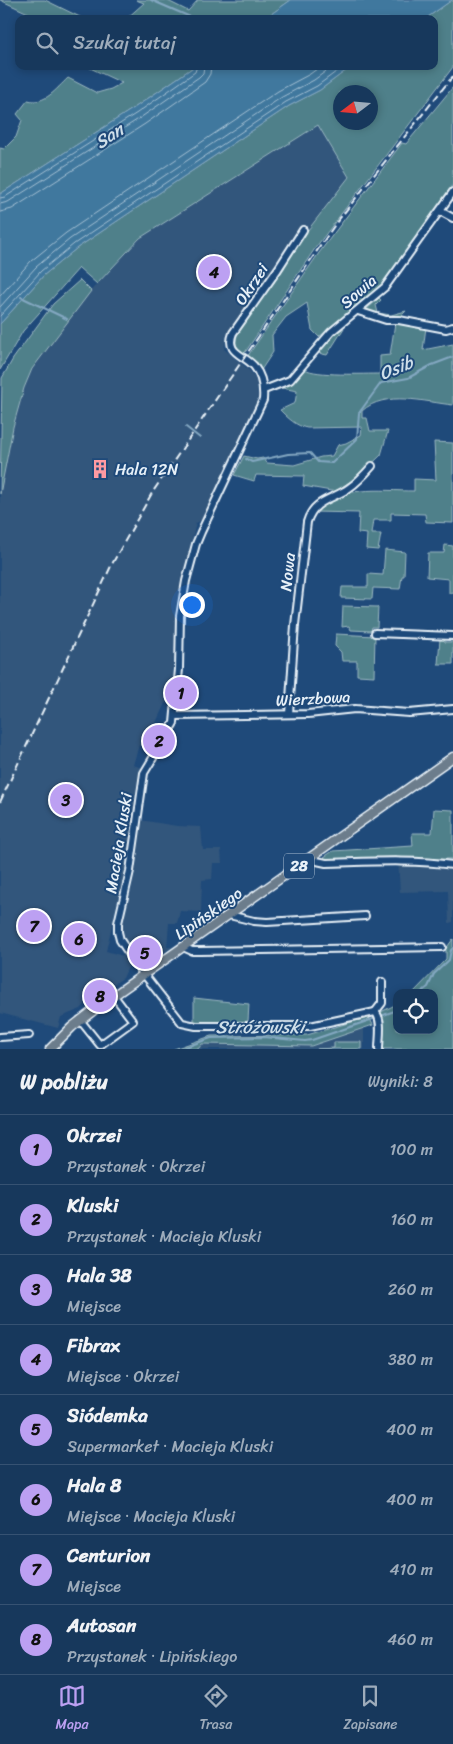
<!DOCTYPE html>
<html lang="pl">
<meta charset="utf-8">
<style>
:root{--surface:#17385c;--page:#203f62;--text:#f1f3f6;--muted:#9eacbb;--line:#365272;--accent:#bca0f2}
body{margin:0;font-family:Sriracha,sans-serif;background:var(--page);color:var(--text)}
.controls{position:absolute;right:15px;bottom:15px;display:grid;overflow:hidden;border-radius:10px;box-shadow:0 2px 8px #0003}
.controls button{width:45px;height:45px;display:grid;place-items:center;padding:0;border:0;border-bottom:1px solid var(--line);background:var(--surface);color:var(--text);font:25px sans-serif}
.compass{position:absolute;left:333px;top:85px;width:45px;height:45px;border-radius:50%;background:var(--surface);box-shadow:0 2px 8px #0003;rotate:254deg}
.you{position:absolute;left:191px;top:604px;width:18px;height:18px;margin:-12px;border:4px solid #fff;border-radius:50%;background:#1a73e8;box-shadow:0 0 0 8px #1a73e833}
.badge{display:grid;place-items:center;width:32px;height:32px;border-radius:50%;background:var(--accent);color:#111;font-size:16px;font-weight:700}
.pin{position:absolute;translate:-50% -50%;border:2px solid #fff;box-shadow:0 1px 5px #0006}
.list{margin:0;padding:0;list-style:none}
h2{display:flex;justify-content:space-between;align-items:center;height:65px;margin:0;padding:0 20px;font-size:21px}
h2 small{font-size:16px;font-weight:400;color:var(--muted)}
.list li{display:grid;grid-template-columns:32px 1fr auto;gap:15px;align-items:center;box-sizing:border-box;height:70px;padding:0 20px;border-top:1px solid var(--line)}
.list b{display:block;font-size:19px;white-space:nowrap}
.list p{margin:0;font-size:16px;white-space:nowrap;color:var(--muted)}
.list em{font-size:16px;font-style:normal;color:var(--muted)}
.icon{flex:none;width:28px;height:28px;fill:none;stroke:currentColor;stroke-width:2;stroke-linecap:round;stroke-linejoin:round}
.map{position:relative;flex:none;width:453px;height:1049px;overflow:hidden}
.search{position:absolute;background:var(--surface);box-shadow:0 2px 8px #0003;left:15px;right:15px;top:15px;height:55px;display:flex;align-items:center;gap:12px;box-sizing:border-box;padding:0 18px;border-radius:10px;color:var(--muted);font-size:19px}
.sheet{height:625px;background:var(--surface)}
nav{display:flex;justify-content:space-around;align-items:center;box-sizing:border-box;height:70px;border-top:1px solid var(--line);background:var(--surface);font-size:14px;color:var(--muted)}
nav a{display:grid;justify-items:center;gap:2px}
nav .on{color:var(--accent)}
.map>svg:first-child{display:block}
.built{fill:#32567c}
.green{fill:#4f808a;stroke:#9cb8c1;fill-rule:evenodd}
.water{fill:#41789e;stroke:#84a8c2}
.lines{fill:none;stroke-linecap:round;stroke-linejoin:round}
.shore{stroke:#a5c1d4;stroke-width:1}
.stream{stroke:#84a8c2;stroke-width:2}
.minor-casing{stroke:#e8f1f8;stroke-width:10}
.major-casing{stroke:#e8f1f8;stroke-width:11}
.minor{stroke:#1f4a7a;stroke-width:6}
.major{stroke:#6c7d8c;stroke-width:8}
.rail{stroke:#e8f1f8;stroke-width:2;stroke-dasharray:8 4;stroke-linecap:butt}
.labels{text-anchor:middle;stroke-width:4;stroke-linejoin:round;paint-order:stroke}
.shield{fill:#1f4a7a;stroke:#acbfd2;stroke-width:1}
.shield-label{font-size:15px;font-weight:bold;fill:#e8f1f8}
.street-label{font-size:16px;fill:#e8f1f8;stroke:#1f4a7a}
.poi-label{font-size:16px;fill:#e8f1f8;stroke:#1f4a7a;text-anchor:start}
.water-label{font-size:18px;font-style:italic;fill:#cfdfea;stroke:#1f4a7a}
</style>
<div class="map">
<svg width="453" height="1049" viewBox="0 0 453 1049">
<rect width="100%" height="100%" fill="#1f4a7a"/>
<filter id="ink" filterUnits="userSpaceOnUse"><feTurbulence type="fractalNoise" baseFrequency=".02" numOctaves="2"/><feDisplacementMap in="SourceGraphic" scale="10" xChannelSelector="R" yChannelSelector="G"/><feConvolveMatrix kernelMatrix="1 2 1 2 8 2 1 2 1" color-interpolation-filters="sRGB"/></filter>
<g filter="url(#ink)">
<g class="built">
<polygon points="318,125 349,177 235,326 226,341 224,349 250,371 257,382 258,398 254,411 202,520 196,523 175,610 175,651 171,703 165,703 154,727 148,748 139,745 133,765 142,768 139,775 127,865 122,887 121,887 106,951 123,956 127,961 128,967 123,978 88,1001 81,1009 61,1017 58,1028 0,1013 0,494 13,427 24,388 32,369 83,299 140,238"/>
<polygon points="140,820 177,826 201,827 203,850 221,850 222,863 213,863 212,879 202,880 201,912 180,911 177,923 169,923 167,947 172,947 144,965 123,938 121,930 134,877"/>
<polygon points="398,859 453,859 453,922 449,923 448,891 400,892"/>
<polygon points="364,1028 364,1049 198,1049 202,1044 311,1046"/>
</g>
<g class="green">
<polygon points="0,0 45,0 84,19 41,19"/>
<polygon points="136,0 166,0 188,11 198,0 291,0 264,19 126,19 144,3"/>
<path d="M452,0h1v67l-137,180 -72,107c-8,-6 -10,-11 -6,-21l46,-65v-7l65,-84 -31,-52 -178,113 -43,46 -18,-16 -56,63 -23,39v-46l44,-49 33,-27 212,-142 31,-16 32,-24h82v-47h-9zM340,92h30v30h-30z"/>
<path d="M86,66h109l-61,42 -134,86v-46l4,1 12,-12 6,-17 -5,-6 11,-14c17,5 28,-11 40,-22l29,15 14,-4 11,-6z"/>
<polygon points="453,87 453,184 447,193 448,195 389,278 377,291 368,296 319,337 312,330 307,303 286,317 272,335 273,352 261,370 247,357 319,253 402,143 406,144"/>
<polygon points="80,280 91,291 32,369 24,388 13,427 0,494 2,378 13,359 53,304"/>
<polygon points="379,298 381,300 376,305 378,313 391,315 406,311 399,318 379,316 365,311"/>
<path d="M398,322l19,5h9l-3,23 30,-6v61c-28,-3 -68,-15 -91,6v7h5l3,13h18l-7,24 -30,29 -3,-1 -5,3 -2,4 -4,2 -34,-6 1,-10 -48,-1 -2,6 -20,-6 10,-19 13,3 6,-1 4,5 27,2 27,-8 11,-1 6,-11 8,-2 15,-8 1,-8 -55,1c-11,-2 -19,-10 -27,-18l15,-7 2,-12 -15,-3 11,-7 12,-12c10,7 60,5 75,5v-18l10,-1 5,-32z"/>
<polygon points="344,328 327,355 318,353 336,333"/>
<path d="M434,442l19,1v80l-27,-1 -1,-8 -34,-1v7h-18l-2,14h10l-3,16 -12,-1 1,-15 -9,-1 1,-20 -45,-1c25,-28 67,-21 100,-21v-12l22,1z"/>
<polygon points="445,545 453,546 453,593 449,593 449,579 427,577 428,553 444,553"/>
<polygon points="385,550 405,552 404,576 402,576 400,589 373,588 372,599 341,598 342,587 368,587 368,574 383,575"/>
<polygon points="343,606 378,607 377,627 372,627 371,631 351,630 349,626 342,627"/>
<polygon points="336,634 375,636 374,676 357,675 357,661 342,661 341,652 335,646"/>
<polygon points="440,639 444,639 445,642 453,642 453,664 438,664"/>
<polygon points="434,809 453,810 453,859 399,859 397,857 331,859 326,859 324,857 333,851 413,846 412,833 432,833"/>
<polygon points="453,939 453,1049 383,1049 383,1022 381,1012 397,1004 397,1030 434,1030 434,993 413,993 446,959 446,950 445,950"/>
<polygon points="194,998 249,1004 248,1021 247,1023 196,1023 194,1021"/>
<polygon points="369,1017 373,1025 311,1046 202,1044 198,1049 174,1049 211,1036 307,1035"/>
<polygon points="334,1042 361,1042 361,1049 317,1049 334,1048"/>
</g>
<g class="water">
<polygon points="291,0 452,0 425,19 264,19"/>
<polygon points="195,66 352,66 320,90 289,106 77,248 44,275 0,324 0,194 134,108"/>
</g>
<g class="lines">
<g class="shore">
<polyline points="0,198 5,197 137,113 195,72 197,66"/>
<polyline points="0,204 8,202 140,118 199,77 203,73 204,66"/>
<polyline points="0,212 12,209 145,124 205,82 210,74 211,66"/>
<polyline points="0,296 31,261 66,233 278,91 310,74 321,66"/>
<polyline points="0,307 36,267 70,239 282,97 314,80 333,66"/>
<polyline points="0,316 41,271 74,244 286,102 317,86 344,66"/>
</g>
<g class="stream">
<polyline points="151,0 195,19"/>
<polyline points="21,297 67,319"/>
<polyline points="186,427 200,438"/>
<polyline points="246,459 252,462 288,454 310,453 318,462 332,463 357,439 359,413 381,383 408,378 432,365 453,357"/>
<polyline points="420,993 428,987 434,974 449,960 451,950 453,948"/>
<polyline points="381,1016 397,1010"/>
<polyline points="180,1049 211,1038 263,1037 305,1041 312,1040 376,1018"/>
</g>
<g class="minor-casing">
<g id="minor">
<polyline points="440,211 453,218"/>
<path d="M303,230l-25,39 -45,64c-8,20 10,21 21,33 8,10 10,22 9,34l-62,132 -5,12 -10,37 -6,35 -1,53 -5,54 -30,50 -14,98 -12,52v9l2,8 16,24 46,59 14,3h114l65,-14c8,7 4,26 4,37"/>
<polyline points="358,311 386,320 399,320 446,329 453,327"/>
<polyline points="264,390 290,380 331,332 385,287 453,192"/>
<polyline points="375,633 453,636"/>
<path d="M289,714l6,-89 12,-103c7,-23 25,-22 42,-34 9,-6 16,-14 23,-22"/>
<polyline points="175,716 308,714 355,709 409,713 453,709"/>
<path d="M313,856l4,5 9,2c42,-1 85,-4 127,2"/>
<polyline points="229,915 254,921 267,922 365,916"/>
<polyline points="183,947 192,951 200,951 442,947"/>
<polyline points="375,1012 382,1003 382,982"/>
<polyline points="80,1020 100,1045 133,1021 114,996"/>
<polyline points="0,1037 29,1035"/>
</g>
</g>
<g class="major-casing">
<polyline id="major" points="50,1049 72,1027 106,1001 453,757"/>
</g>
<use href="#minor" class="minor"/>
<use href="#major" class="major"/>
<polyline class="rail" points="0,802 112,564 152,493 336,223 453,76"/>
</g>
</g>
<defs>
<g id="building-bare" transform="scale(1.5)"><path d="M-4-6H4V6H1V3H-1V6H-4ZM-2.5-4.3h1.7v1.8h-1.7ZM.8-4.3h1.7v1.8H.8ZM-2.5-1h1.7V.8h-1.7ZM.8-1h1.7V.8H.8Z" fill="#ff9aa2" stroke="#1f4a7a" stroke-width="2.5" paint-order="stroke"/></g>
</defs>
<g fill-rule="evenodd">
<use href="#building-bare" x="100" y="469"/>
</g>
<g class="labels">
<rect class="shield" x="284" y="853.5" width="30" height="25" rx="4"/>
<g class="shield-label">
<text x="299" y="871">28</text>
</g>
<g class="street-label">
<text transform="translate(251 284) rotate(-56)" y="6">Okrzei</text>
<text transform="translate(358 291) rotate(-41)" y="6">Sowia</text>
<text transform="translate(287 572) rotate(-84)" y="6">Nowa</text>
<text transform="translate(313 698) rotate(-3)" y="6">Wierzbowa</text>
<text transform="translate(118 843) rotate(-81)" y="6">Macieja Kluski</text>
<text transform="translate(208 913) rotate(-35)" y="6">Lipińskiego</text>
</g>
<g class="poi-label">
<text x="115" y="475">Hala 12N</text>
</g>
<g class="water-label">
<text transform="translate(109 136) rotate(-34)" y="6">San</text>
<text transform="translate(396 368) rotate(-22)" y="6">Osib</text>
<text x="260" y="1033">Stróżowski</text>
</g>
</g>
</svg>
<div class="controls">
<button><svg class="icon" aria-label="locate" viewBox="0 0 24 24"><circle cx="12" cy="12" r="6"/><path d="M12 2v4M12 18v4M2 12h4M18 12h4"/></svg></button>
</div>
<svg class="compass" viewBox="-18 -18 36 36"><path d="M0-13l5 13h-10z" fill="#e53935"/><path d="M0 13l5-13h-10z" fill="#9eacbb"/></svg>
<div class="you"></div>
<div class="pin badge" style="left:181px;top:693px">1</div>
<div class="pin badge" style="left:159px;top:741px">2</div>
<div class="pin badge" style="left:66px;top:800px">3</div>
<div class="pin badge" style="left:214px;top:272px">4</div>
<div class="pin badge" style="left:145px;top:953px">5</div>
<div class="pin badge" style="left:79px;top:939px">6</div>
<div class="pin badge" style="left:34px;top:926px">7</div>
<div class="pin badge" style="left:100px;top:996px">8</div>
<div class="search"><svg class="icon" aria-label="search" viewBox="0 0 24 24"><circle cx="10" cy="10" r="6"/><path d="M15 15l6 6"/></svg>Szukaj tutaj</div>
</div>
<section class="sheet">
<h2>W pobliżu<small>Wyniki: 8</small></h2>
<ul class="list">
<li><span class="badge">1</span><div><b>Okrzei</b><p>Przystanek · Okrzei</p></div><em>100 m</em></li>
<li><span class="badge">2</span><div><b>Kluski</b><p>Przystanek · Macieja Kluski</p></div><em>160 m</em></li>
<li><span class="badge">3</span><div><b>Hala 38</b><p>Miejsce</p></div><em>260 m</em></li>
<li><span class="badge">4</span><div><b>Fibrax</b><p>Miejsce · Okrzei</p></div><em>380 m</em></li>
<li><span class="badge">5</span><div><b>Siódemka</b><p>Supermarket · Macieja Kluski</p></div><em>400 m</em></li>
<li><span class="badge">6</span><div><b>Hala 8</b><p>Miejsce · Macieja Kluski</p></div><em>400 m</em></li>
<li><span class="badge">7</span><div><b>Centurion</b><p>Miejsce</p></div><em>410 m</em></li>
<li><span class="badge">8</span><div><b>Autosan</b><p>Przystanek · Lipińskiego</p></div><em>460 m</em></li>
</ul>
</section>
<nav>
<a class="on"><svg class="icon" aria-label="map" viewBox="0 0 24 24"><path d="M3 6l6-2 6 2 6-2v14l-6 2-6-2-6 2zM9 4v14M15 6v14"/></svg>Mapa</a>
<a><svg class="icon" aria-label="directions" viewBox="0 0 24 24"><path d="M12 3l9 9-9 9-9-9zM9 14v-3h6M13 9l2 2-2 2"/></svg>Trasa</a>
<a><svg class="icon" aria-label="saved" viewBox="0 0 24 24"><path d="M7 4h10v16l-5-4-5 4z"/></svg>Zapisane</a>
</nav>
